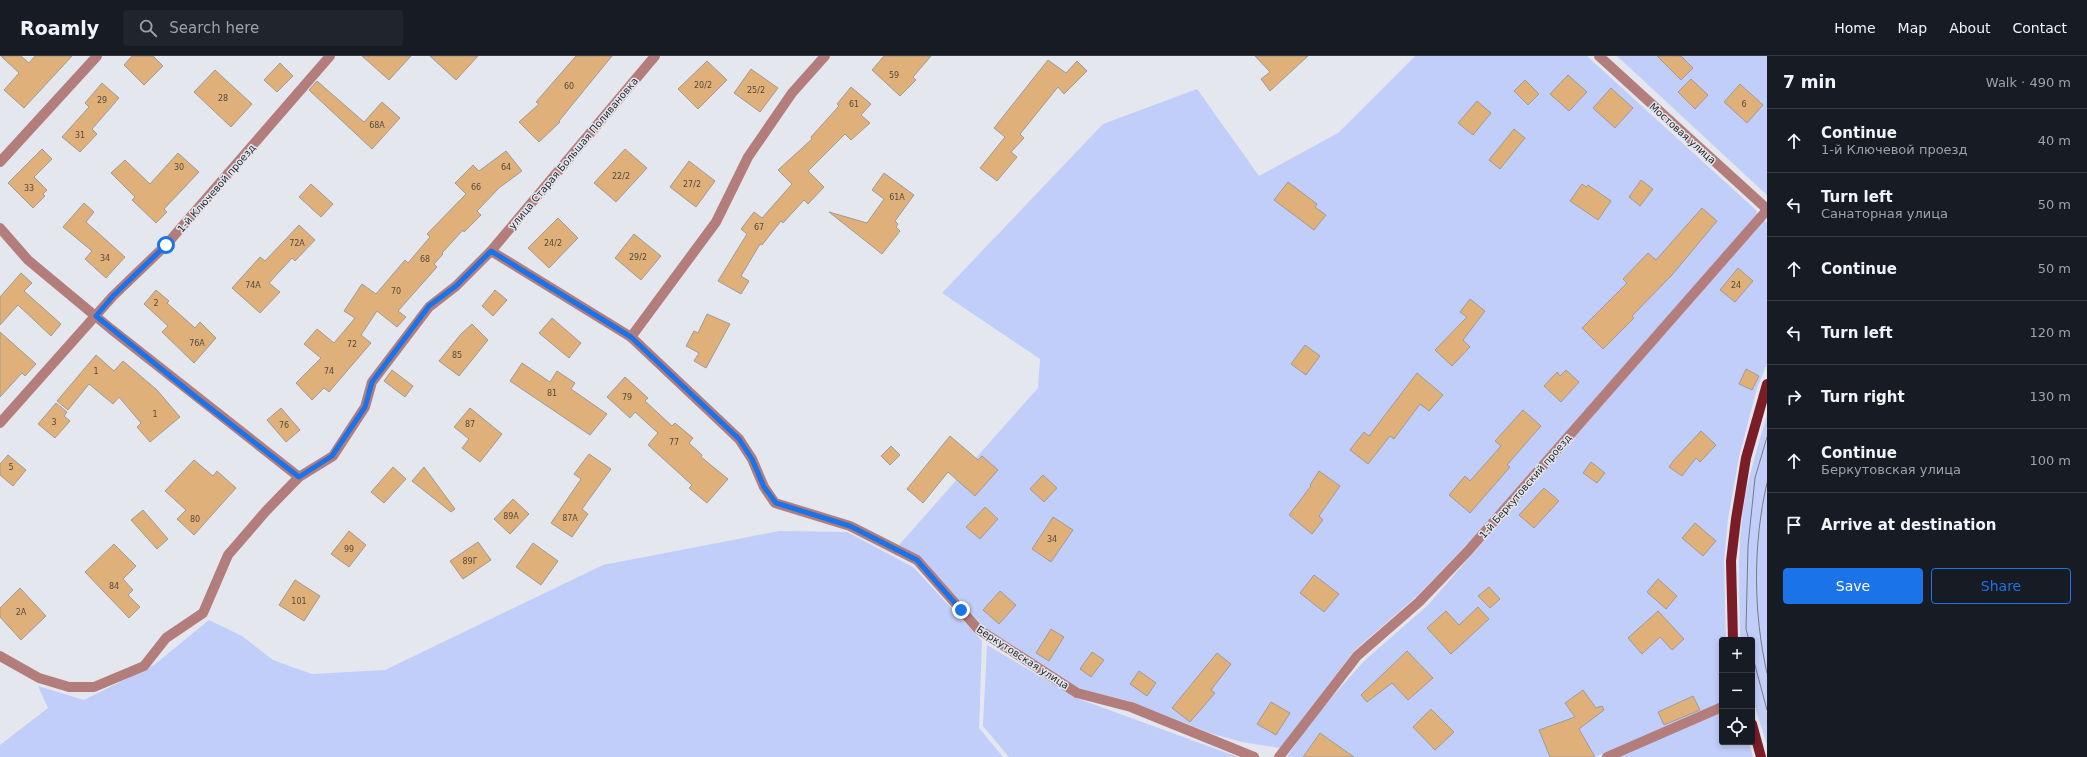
<!DOCTYPE html>
<meta charset="utf-8">
<style>
:root{--surface:#171b24;--page:#20242c;--text:#f1f3f6;--muted:#9ea1a6;--line:#363941;--accent:#1a73e8}
body{margin:0;font-family:"DejaVu Sans",sans-serif;background:var(--page);color:var(--text)}
.controls{position:absolute;right:12px;bottom:12px;display:grid;overflow:hidden;border-radius:4px;box-shadow:0 2px 6px #0003}
.controls button{width:36px;height:36px;display:grid;place-items:center;padding:0;border:0;border-bottom:1px solid var(--line);background:var(--surface);color:var(--text);font:20px sans-serif}
.stop{position:absolute;width:12px;height:12px;margin:-9px;border:3px solid #1a73e8;border-radius:50%;background:#fff}
.stop.end{background:#1a73e8;border-color:#fff;box-shadow:0 1px 4px #0008}
.list{margin:0;padding:0;list-style:none}
h2{display:flex;justify-content:space-between;align-items:center;height:52px;margin:0;padding:0 16px;font-size:17px}
h2 small{font-size:13px;font-weight:400;color:var(--muted)}
.list li{display:grid;grid-template-columns:26px 1fr auto;gap:12px;align-items:center;box-sizing:border-box;height:64px;padding:0 16px;border-top:1px solid var(--line)}
.list b{display:block;font-size:15px;white-space:nowrap}
.list p{margin:0;font-size:13px;white-space:nowrap;color:var(--muted)}
.list em{font-size:13px;font-style:normal;color:var(--muted)}
.actions{display:flex;gap:8px;padding:12px 16px}
.actions a{flex:1;padding:9px 0;border:1px solid var(--accent);border-radius:4px;text-align:center;font-size:14px;color:var(--accent)}
.actions .main{background:var(--accent);color:#fff}
.icon{flex:none;width:22px;height:22px;fill:none;stroke:currentColor;stroke-width:2;stroke-linecap:round;stroke-linejoin:round}
.map{position:relative;flex:none;width:1767px;height:701px;overflow:hidden}
header{display:flex;align-items:center;gap:24px;box-sizing:border-box;height:56px;padding:0 20px;background:var(--surface);border-bottom:1px solid var(--line)}
header strong{font-size:19px}
nav{display:flex;gap:22px;margin-inline-start:auto;font-size:14px}
.search{width:280px;height:36px;background:var(--page);display:flex;align-items:center;gap:10px;box-sizing:border-box;padding:0 14px;border-radius:4px;color:var(--muted);font-size:15px}
main{display:flex}
aside{flex:1;background:var(--surface)}
.map>svg:first-child{display:block}
.green{fill:#c1cef9}
.building{fill:#dfb079;stroke:#a09b96}
.lines{fill:none;stroke-linecap:round;stroke-linejoin:round}
.minor{stroke:#b37d7c;stroke-width:10}
.major{stroke:#7b1d27;stroke-width:10}
.tram{stroke:#78797e;stroke-width:1}
.route{stroke:#1a73e8;stroke-width:5}
.labels{text-anchor:middle;stroke-width:3;stroke-linejoin:round;paint-order:stroke}
.number-label{font-size:8px;fill:#554a3e}
.street-label{font-size:10px;fill:#27282b;stroke:#e5e7ee}
</style>
<header>
<strong>Roamly</strong>
<div class="search"><svg class="icon" aria-label="search" viewBox="0 0 24 24"><circle cx="10" cy="10" r="6"/><path d="M15 15l6 6"/></svg>Search here</div>
<nav><a>Home</a><a>Map</a><a>About</a><a>Contact</a></nav>
</header>
<main>
<div class="map">
<svg width="1767" height="701" viewBox="0 0 1767 701">
<rect width="100%" height="100%" fill="#e5e7ee"/>
<g class="green">
<polygon points="1415,0 1587,0 1757,155 1756,162 1471,484 1417,540 1354,595 1280,692 1242,686 1213,678 1129,645 1078,633 984,571 920,501 899,489 1038,332 1040,303 942,237 1103,68 1197,33 1259,120 1338,77"/>
<polygon points="1617,0 1767,0 1767,139"/>
<polygon points="1764,164 1767,167 1767,308 1757,332 1739,401 1728,463 1724,505 1726,584 1722,584 1722,648 1595,701 1287,701 1314,661 1364,605 1428,549"/>
<path d="M1767,359v330l-15,-48v-57h-11l-1,-5c0,-38 -3,-78 2,-116 4,-36 15,-70 25,-104z"/>
<polygon points="779,475 847,476 913,511 982,585 979,672 1003,701 0,701 0,689 48,652 38,630 84,644 154,609 209,564 242,580 273,604 312,618 385,614 603,509"/>
<polygon points="987,589 1079,643 1238,701 1009,701 983,670"/>
<polygon points="1722,656 1722,686 1749,686 1753,701 1615,701"/>
</g>
<g class="building">
<polygon points="1,0 21,0 29,7 35,0 72,0 24,52 4,34 19,17"/>
<polygon points="132,0 153,0 163,10 144,29 124,9"/>
<polygon points="362,0 411,0 389,24"/>
<polygon points="430,0 478,0 456,24"/>
<polygon points="576,0 612,0 559,65 560,66 539,86 519,66 539,48 536,46"/>
<polygon points="884,0 931,0 913,21 916,24 900,40 872,14"/>
<polygon points="1255,0 1308,0 1270,35 1261,23 1270,16"/>
<polygon points="1657,0 1681,0 1693,12 1681,24"/>
<polygon points="1048,4 1066,17 1077,5 1087,15 1064,38 1058,31 1020,78 1024,82 1011,96 1017,101 997,125 980,112 1005,81 994,72"/>
<polygon points="707,5 727,24 698,53 678,33"/>
<polygon points="280,7 293,20 277,36 264,24"/>
<polygon points="751,13 778,32 760,56 734,37"/>
<polygon points="215,14 252,48 231,71 194,36"/>
<polygon points="1568,19 1587,36 1569,55 1550,38"/>
<polygon points="1691,23 1708,39 1695,53 1678,36"/>
<polygon points="1525,24 1539,38 1528,49 1514,35"/>
<polygon points="317,25 364,66 382,46 400,62 372,93 309,34"/>
<polygon points="102,27 119,42 92,73 97,78 80,96 62,81 89,51 85,47"/>
<polygon points="1740,28 1763,49 1747,67 1724,46"/>
<polygon points="851,31 871,48 861,59 870,67 851,84 845,78 808,115 824,131 808,148 804,144 783,167 781,165 762,189 760,188 741,220 749,225 741,238 718,225 747,178 741,173 754,156 762,162 792,128 778,114 812,83 811,81 839,50 837,48"/>
<polygon points="1611,32 1633,52 1615,72 1593,52"/>
<polygon points="1477,45 1491,57 1473,79 1458,67"/>
<polygon points="1514,73 1525,82 1500,113 1489,104"/>
<polygon points="42,93 52,103 34,121 47,134 43,138 45,140 33,152 8,127"/>
<polygon points="625,93 647,112 616,146 594,127"/>
<polygon points="506,95 522,115 499,132 477,155 481,159 464,176 463,174 442,197 443,198 434,208 437,211 398,255 406,261 397,271 377,255 361,279 371,287 329,336 324,332 312,344 296,327 321,302 304,288 317,273 334,287 355,262 344,255 362,228 376,238 405,204 408,207 430,181 427,178 466,138 455,127 473,109 479,115"/>
<polygon points="178,97 199,116 164,153 167,156 156,167 132,144 135,141 111,117 125,104 150,128"/>
<polygon points="689,105 715,125 696,151 670,131"/>
<polygon points="884,117 914,139 895,165 898,168 896,171 900,175 882,198 829,156 867,167 884,143 872,134"/>
<polygon points="1641,124 1653,133 1640,150 1629,141"/>
<polygon points="1288,126 1317,148 1315,151 1326,159 1314,174 1274,144"/>
<polygon points="311,128 333,148 321,161 299,141"/>
<polygon points="1582,128 1586,131 1588,129 1611,145 1598,164 1570,145"/>
<polygon points="84,147 94,156 86,166 125,201 106,222 85,203 92,195 63,171"/>
<polygon points="1702,152 1717,165 1672,219 1632,260 1634,262 1603,293 1582,272 1627,227 1623,223 1648,197 1656,204"/>
<polygon points="558,162 578,182 549,212 528,192"/>
<polygon points="299,169 315,184 295,205 292,202 269,227 280,236 260,257 232,232 260,201 265,205"/>
<polygon points="634,178 661,200 641,224 615,202"/>
<polygon points="1738,212 1753,225 1735,246 1720,234"/>
<polygon points="21,217 32,227 24,235 61,268 51,280 18,249 0,269 0,241"/>
<polygon points="156,234 169,245 167,247 195,272 200,266 216,282 194,307 162,276 168,270 144,248"/>
<polygon points="495,234 507,244 493,260 482,250"/>
<polygon points="1470,243 1485,255 1463,284 1470,291 1452,310 1435,294 1467,261 1460,256"/>
<polygon points="707,258 730,268 706,312 694,305 699,297 686,290 694,275 698,277"/>
<polygon points="552,262 581,287 569,302 539,277"/>
<polygon points="472,268 488,284 459,320 439,305 461,278"/>
<polygon points="0,276 36,308 25,320 22,317 0,341"/>
<polygon points="1305,289 1320,300 1306,319 1291,308"/>
<polygon points="96,299 114,315 123,305 157,334 180,361 150,386 137,371 141,367 119,341 113,348 89,328 68,354 57,345"/>
<polygon points="522,307 550,326 557,315 575,327 571,333 607,358 590,379 510,325"/>
<polygon points="1746,313 1759,320 1752,334 1739,328"/>
<polygon points="392,314 413,330 405,341 384,325"/>
<polygon points="1566,314 1579,326 1561,346 1544,330 1557,316 1560,320"/>
<polygon points="1417,317 1443,339 1429,355 1420,348 1394,383 1390,380 1368,408 1350,394 1364,376 1369,380"/>
<polygon points="625,321 648,342 645,345 672,370 675,367 693,382 689,387 702,399 701,401 728,423 707,447 689,432 692,429 648,389 658,377 635,356 630,362 607,341"/>
<polygon points="56,347 67,356 64,360 70,365 55,382 38,368"/>
<polygon points="281,352 300,374 286,386 267,364"/>
<polygon points="470,352 502,378 480,406 462,392 469,383 454,371"/>
<polygon points="1523,354 1541,370 1507,409 1510,411 1470,457 1449,439 1465,420 1470,425 1501,390 1495,385"/>
<polygon points="1701,375 1716,389 1700,406 1696,402 1682,420 1669,411 1674,404"/>
<polygon points="950,380 978,404 982,400 998,414 975,440 948,416 923,447 907,433"/>
<polygon points="891,390 900,399 890,409 881,400"/>
<polygon points="589,398 611,413 582,453 588,458 572,481 551,467 581,423 574,418"/>
<polygon points="8,399 26,414 13,430 0,419 0,408"/>
<polygon points="194,404 213,420 217,415 236,432 194,479 177,463 186,454 165,435"/>
<polygon points="1591,406 1605,417 1597,427 1583,417"/>
<polygon points="393,411 406,423 384,447 371,436"/>
<polygon points="424,411 455,453 451,456 412,425"/>
<polygon points="1319,415 1340,430 1319,460 1323,464 1312,478 1289,459 1311,430 1310,429"/>
<polygon points="1043,419 1057,432 1044,446 1030,433"/>
<polygon points="1544,432 1559,445 1534,472 1519,459"/>
<polygon points="513,443 529,458 510,478 494,463"/>
<polygon points="985,451 998,463 980,483 966,471"/>
<polygon points="143,454 168,483 157,493 131,464"/>
<polygon points="1053,461 1073,474 1051,506 1032,493"/>
<polygon points="1695,467 1716,485 1703,500 1682,482"/>
<polygon points="349,475 366,489 349,511 331,498"/>
<polygon points="478,486 491,504 463,523 450,505"/>
<polygon points="533,487 558,505 541,529 516,511"/>
<polygon points="114,488 136,510 123,523 133,534 128,539 140,551 129,562 85,516"/>
<polygon points="1314,519 1339,538 1324,556 1300,537"/>
<polygon points="1658,523 1677,540 1666,553 1647,536"/>
<polygon points="295,524 320,540 304,565 279,549"/>
<polygon points="1489,531 1500,543 1490,552 1478,540"/>
<polygon points="20,532 46,560 21,584 0,561 0,552"/>
<polygon points="1000,535 1016,549 999,568 983,554"/>
<polygon points="1478,551 1489,563 1451,598 1427,572 1446,555 1459,569"/>
<polygon points="1658,555 1684,583 1672,594 1660,581 1642,598 1628,582"/>
<polygon points="1051,573 1064,581 1049,605 1036,597"/>
<polygon points="1407,595 1433,622 1408,644 1392,627 1367,646 1361,639"/>
<polygon points="1092,596 1104,604 1091,621 1080,613"/>
<polygon points="1217,597 1231,608 1211,634 1215,637 1190,666 1172,652"/>
<polygon points="1139,615 1156,627 1147,640 1130,628"/>
<polygon points="1583,634 1596,652 1602,650 1604,654 1579,673 1595,701 1550,701 1539,674 1575,661 1565,647"/>
<polygon points="1693,640 1700,654 1664,669 1658,656"/>
<polygon points="1271,646 1290,657 1276,679 1257,668"/>
<polygon points="1431,653 1454,676 1435,694 1413,671"/>
<polygon points="1320,677 1354,701 1303,701"/>
</g>
<g class="lines">
<g class="minor">
<polyline points="1599,0 1767,153"/>
<polyline points="0,106 97,0"/>
<polyline points="0,172 28,204 111,273 299,421"/>
<polyline points="491,195 631,281 739,383 752,403 764,431 775,447 850,470 917,504 978,573 1077,637 1131,651 1254,701"/>
<polyline points="631,281 716,166 748,101 792,37 825,0"/>
<polyline points="0,367 113,240 166,189 330,0"/>
<polyline points="0,600 39,622 69,631 94,631 144,610 166,582 203,557 228,499 266,455 299,421 333,400 365,351 372,326 429,251 456,230 491,195 655,0"/>
<polyline points="1279,701 1357,600 1419,546 1468,495 1767,154"/>
<polyline points="1607,701 1722,651"/>
</g>
<g class="major">
<polyline points="1733,584 1731,505 1736,463 1746,402 1767,328"/>
<polyline points="1752,668 1761,701"/>
</g>
<g class="tram">
<path d="M1767,427c-14,60 -14,129 0,190"/>
<polyline points="1749,584 1746,573 1748,490 1755,422 1767,381"/>
<polyline points="1752,598 1767,654"/>
</g>
</g>
<g class="lines">
<polyline class="route" points="166,189 113,240 96,260 196,341 299,421 332,400 365,351 372,326 429,250 456,230 491,195 631,281 739,383 752,403 764,431 776,447 850,470 917,504 961,554"/>
</g>
<g class="labels">
<g class="number-label">
<text x="894" y="22">59</text>
<text x="703" y="32">20/2</text>
<text x="569" y="33">60</text>
<text x="756" y="37">25/2</text>
<text x="223" y="45">28</text>
<text x="102" y="47">29</text>
<text x="854" y="51">61</text>
<text x="1744" y="51">6</text>
<text x="377" y="72">68А</text>
<text x="80" y="82">31</text>
<text x="179" y="114">30</text>
<text x="506" y="114">64</text>
<text x="621" y="123">22/2</text>
<text x="692" y="131">27/2</text>
<text x="476" y="134">66</text>
<text x="29" y="135">33</text>
<text x="897" y="144">61А</text>
<text x="759" y="174">67</text>
<text x="297" y="190">72А</text>
<text x="553" y="190">24/2</text>
<text x="638" y="204">29/2</text>
<text x="105" y="205">34</text>
<text x="425" y="206">68</text>
<text x="253" y="232">74А</text>
<text x="1736" y="232">24</text>
<text x="396" y="238">70</text>
<text x="156" y="250">2</text>
<text x="197" y="290">76А</text>
<text x="352" y="291">72</text>
<text x="457" y="302">85</text>
<text x="96" y="318">1</text>
<text x="329" y="318">74</text>
<text x="552" y="340">81</text>
<text x="627" y="344">79</text>
<text x="155" y="361">1</text>
<text x="54" y="369">3</text>
<text x="470" y="371">87</text>
<text x="284" y="372">76</text>
<text x="674" y="389">77</text>
<text x="11" y="414">5</text>
<text x="511" y="463">89А</text>
<text x="570" y="465">87А</text>
<text x="195" y="466">80</text>
<text x="1052" y="486">34</text>
<text x="349" y="496">99</text>
<text x="470" y="508">89Г</text>
<text x="114" y="533">84</text>
<text x="299" y="548">101</text>
<text x="21" y="559">2А</text>
</g>
<g class="street-label">
<text transform="translate(1683 77) rotate(42)" y="4">Мостовая улица</text>
<text transform="translate(573 97) rotate(-50)" y="4">улица Старая Большая Поливановка</text>
<text transform="translate(216 132) rotate(-49)" y="4">1-й Ключевой проезд</text>
<text transform="translate(1525 430) rotate(-49)" y="4">1-й Беркутовский проезд</text>
<text transform="translate(1023 601) rotate(33)" y="4">Беркутовская улица</text>
</g>
</g>
</svg>
<div class="controls">
<button>+</button>
<button>−</button>
<button><svg class="icon" aria-label="locate" viewBox="0 0 24 24"><circle cx="12" cy="12" r="6"/><path d="M12 2v4M12 18v4M2 12h4M18 12h4"/></svg></button>
</div>
<div class="stop" style="left:166px;top:189px"></div>
<div class="stop end" style="left:961px;top:554px"></div>
</div>
<aside>
<h2>7 min<small>Walk · 490 m</small></h2>
<ul class="list">
<li><svg class="icon" aria-label="ahead" viewBox="0 0 24 24"><path d="M12 20V5M6 11l6-6 6 6"/></svg><div><b>Continue</b><p>1-й Ключевой проезд</p></div><em>40 m</em></li>
<li><svg class="icon" aria-label="left" viewBox="0 0 24 24"><path d="M17 20v-9H6M10 6l-5 5 5 5"/></svg><div><b>Turn left</b><p>Санаторная улица</p></div><em>50 m</em></li>
<li><svg class="icon" aria-label="ahead" viewBox="0 0 24 24"><path d="M12 20V5M6 11l6-6 6 6"/></svg><div><b>Continue</b></div><em>50 m</em></li>
<li><svg class="icon" aria-label="left" viewBox="0 0 24 24"><path d="M17 20v-9H6M10 6l-5 5 5 5"/></svg><div><b>Turn left</b></div><em>120 m</em></li>
<li><svg class="icon" aria-label="right" viewBox="0 0 24 24"><path d="M7 20v-9h11M14 6l5 5-5 5"/></svg><div><b>Turn right</b></div><em>130 m</em></li>
<li><svg class="icon" aria-label="ahead" viewBox="0 0 24 24"><path d="M12 20V5M6 11l6-6 6 6"/></svg><div><b>Continue</b><p>Беркутовская улица</p></div><em>100 m</em></li>
<li><svg class="icon" aria-label="arrive" viewBox="0 0 24 24"><path d="M6 21V4h12l-3 4 3 4H6"/></svg><div><b>Arrive at destination</b></div></li>
</ul>
<div class="actions"><a class="main">Save</a><a>Share</a></div>
</aside>
</main>
